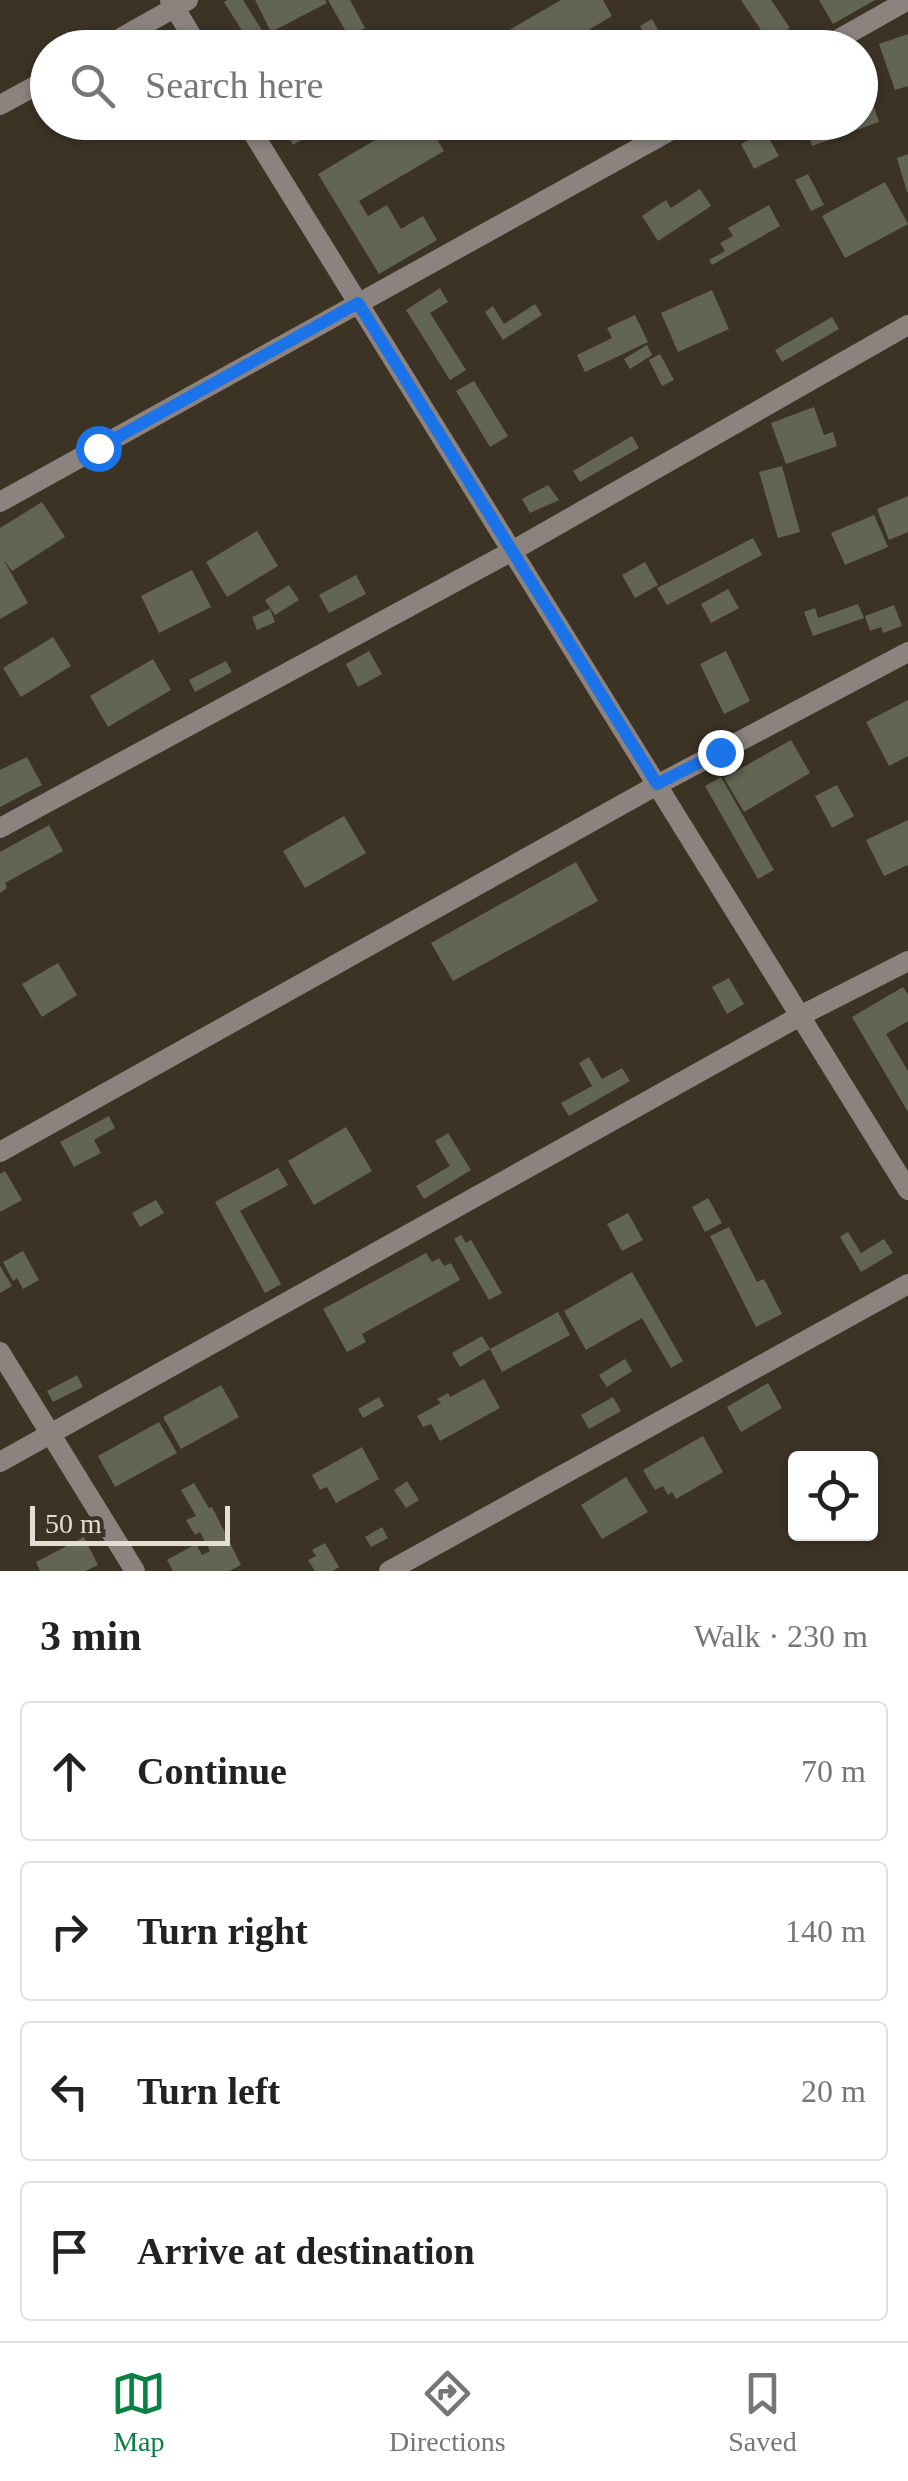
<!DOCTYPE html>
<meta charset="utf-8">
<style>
:root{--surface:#fff;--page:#f2f2f2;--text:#222;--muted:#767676;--line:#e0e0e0;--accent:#0b8043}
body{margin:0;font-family:Georgia,serif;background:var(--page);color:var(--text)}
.controls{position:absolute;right:30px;bottom:30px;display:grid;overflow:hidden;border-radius:10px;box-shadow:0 2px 8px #0004}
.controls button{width:90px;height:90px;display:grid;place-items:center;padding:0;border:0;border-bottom:2px solid var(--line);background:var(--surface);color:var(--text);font:50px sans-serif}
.scale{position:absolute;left:30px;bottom:25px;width:200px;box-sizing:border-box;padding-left:10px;border:5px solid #e3ddd5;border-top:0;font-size:28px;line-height:35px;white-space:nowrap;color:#e3ddd5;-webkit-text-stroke:8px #3c3325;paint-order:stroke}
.stop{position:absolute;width:30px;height:30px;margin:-22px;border:8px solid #1a73e8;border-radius:50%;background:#fff}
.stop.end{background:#1a73e8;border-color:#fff;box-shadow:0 2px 10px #0008}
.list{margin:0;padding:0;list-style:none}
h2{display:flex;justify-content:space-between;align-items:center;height:130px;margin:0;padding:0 40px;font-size:42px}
h2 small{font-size:32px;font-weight:400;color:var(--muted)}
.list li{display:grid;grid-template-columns:65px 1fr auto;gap:30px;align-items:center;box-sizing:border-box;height:140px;margin:0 20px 20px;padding:0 20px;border:2px solid var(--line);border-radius:10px}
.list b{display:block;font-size:38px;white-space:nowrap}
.list em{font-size:32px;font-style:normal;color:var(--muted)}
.icon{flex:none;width:55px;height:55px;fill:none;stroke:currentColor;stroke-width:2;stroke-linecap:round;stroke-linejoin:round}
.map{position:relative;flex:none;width:908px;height:1571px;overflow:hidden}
.search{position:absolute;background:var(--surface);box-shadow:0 2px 8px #0004;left:30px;right:30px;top:30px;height:110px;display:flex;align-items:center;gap:25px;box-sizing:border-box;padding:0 35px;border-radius:55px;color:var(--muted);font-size:38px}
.sheet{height:770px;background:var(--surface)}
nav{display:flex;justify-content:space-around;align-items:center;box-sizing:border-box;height:140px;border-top:2px solid var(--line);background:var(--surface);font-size:28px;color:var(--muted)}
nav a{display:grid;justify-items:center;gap:5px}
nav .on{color:var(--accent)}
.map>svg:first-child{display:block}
.building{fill:#636554}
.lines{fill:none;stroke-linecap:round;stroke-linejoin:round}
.street{stroke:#8c837f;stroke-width:20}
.route{stroke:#1a73e8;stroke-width:12}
</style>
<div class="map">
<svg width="908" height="1571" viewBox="0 0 908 1571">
<rect width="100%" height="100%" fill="#3c3325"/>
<g class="building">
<polygon points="227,0 243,0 273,48 253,48 224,2"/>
<polygon points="255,0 325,0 327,3 271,32"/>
<polygon points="328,0 350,0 365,28 349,37"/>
<polygon points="561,0 603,0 612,16 558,48 497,48 492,40"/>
<polygon points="741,0 771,0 790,28 769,42"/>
<polygon points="819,0 875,0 833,24"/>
<polygon points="652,19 666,45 661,48 651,48 640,26"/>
<polygon points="908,34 908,86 895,90 879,44"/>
<polygon points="759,36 766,48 740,48"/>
<polygon points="373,38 379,48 357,48"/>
<polygon points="866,85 879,122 812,146 804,122 860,122 860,87"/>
<polygon points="280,122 332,122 293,145"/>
<polygon points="405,122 427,122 444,151 359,201 368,216 387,205 401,229 423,216 437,240 379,274 318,174"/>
<polygon points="765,131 779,156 754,169 741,144"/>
<polygon points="908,154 908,192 907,192 897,158"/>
<polygon points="808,174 824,205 811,211 795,180"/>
<polygon points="885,182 908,224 845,258 822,216"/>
<polygon points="700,189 711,206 658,241 642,216 666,200 671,208"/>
<polygon points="769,205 780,226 712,265 709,260 725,251 720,243 733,236 728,228"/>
<polygon points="440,288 448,302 430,313 466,370 450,380 406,310"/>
<polygon points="712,290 729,329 678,352 661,313"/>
<polygon points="535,304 542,315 503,340 485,312 493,306 504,324"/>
<polygon points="635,315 648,342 585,372 577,355 612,338 607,328"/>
<polygon points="832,317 839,329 782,362 775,350"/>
<polygon points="647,345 652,355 630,369 624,359"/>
<polygon points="660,354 674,380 662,386 649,360"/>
<polygon points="474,381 508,436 490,447 456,391"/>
<polygon points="814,407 824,435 833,432 837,446 786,464 771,423"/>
<polygon points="632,436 639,448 580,482 573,471"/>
<polygon points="782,466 800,532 778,538 759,472"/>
<polygon points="548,485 559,500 530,513 522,499"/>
<polygon points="908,496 908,532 889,540 877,509"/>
<polygon points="42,502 65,537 12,571 3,559 28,603 0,619 0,528"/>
<polygon points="874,515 888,547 845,565 831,533"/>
<polygon points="257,531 278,566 227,597 206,562"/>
<polygon points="753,538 762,555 667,605 657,588"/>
<polygon points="645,562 658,585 635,598 622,575"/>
<polygon points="192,570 211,607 159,633 141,596"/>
<polygon points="356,575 366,594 329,613 319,595"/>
<polygon points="289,585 299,600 275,615 265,600"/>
<polygon points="728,589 739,608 711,623 701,604"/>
<polygon points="858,604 864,618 813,636 804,612 815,608 818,618"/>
<polygon points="894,605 902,626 883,633 881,627 870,631 865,616"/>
<polygon points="270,609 275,622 257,630 252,617"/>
<polygon points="53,637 71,666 21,697 3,668"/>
<polygon points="369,651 382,674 358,687 346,664"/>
<polygon points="726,651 750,701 724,714 700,664"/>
<polygon points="153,659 171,690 108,727 90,696"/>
<polygon points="226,661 232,672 195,692 189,680"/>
<polygon points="908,700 908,756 889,766 866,722"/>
<polygon points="791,740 810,773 744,812 724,778"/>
<polygon points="27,757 42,785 0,807 0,770"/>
<polygon points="721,777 774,870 758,879 705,786"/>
<polygon points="837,785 854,816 832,828 815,796"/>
<polygon points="344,816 366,853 305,888 283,851"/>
<polygon points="908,820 908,865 884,876 866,840"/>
<polygon points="49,825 63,851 5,883 7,888 0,893 0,852"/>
<polygon points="576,862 598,901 453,981 431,943"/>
<polygon points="58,963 77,995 42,1017 22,984"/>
<polygon points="729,978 744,1004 727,1014 712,987"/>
<polygon points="903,987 908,995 908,1021 886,1034 908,1071 908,1112 852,1017"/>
<polygon points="589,1057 602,1079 622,1068 630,1081 569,1116 561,1103 592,1086 579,1063"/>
<polygon points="109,1116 115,1128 94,1140 101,1153 74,1167 60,1142"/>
<polygon points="346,1127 372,1171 314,1205 288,1161"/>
<polygon points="448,1133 471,1170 424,1199 416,1186 450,1166 435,1141"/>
<polygon points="278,1168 288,1185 240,1211 281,1284 265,1293 215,1202"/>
<polygon points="5,1171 22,1200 0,1212 0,1174"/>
<polygon points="708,1198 722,1223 705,1232 692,1207"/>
<polygon points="156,1200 164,1213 140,1227 132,1213"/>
<polygon points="628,1213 643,1240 622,1251 607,1224"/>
<polygon points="729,1227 757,1282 764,1279 782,1314 756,1327 710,1236"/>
<polygon points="848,1232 861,1253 884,1239 893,1253 861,1272 840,1237"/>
<polygon points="461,1235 466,1243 471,1240 502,1293 489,1300 454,1239"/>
<polygon points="23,1251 39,1280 23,1289 17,1278 13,1281 3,1262"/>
<polygon points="426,1253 432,1262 439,1258 444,1266 451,1263 460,1280 362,1334 366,1342 347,1352 323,1309"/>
<polygon points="0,1266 12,1286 0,1293"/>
<polygon points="632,1272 683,1361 671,1368 642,1318 586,1350 564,1311"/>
<polygon points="558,1312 570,1335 502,1372 490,1349"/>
<polygon points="482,1336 490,1349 460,1367 452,1353"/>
<polygon points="625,1359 632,1371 607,1387 599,1375"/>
<polygon points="77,1375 83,1387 53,1402 47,1391"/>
<polygon points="484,1379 500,1408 440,1441 431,1424 423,1427 417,1416 441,1403 437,1399 448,1393 450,1397"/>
<polygon points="768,1383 782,1408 741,1432 727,1407"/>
<polygon points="221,1385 239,1417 181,1449 163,1417"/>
<polygon points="379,1397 384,1406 363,1418 358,1409"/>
<polygon points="613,1397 621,1411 589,1429 581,1415"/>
<polygon points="159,1422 177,1453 115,1487 98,1456"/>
<polygon points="703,1436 723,1472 676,1499 672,1492 668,1495 663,1486 655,1490 643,1470"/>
<polygon points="362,1447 379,1479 336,1503 327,1487 320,1490 312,1475"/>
<polygon points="626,1477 648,1512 602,1539 581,1505"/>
<polygon points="407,1481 419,1500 406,1508 394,1490"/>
<polygon points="194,1483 209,1508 212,1507 241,1565 229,1571 173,1571 167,1560 196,1544 202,1555 210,1551 200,1532 195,1535 186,1520 196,1516 181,1490"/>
<polygon points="382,1527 388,1538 371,1547 365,1537"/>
<polygon points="84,1537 98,1565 85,1571 40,1571 36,1562"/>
<polygon points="325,1543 339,1567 333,1571 315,1571 308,1560 316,1556 312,1550"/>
</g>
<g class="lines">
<g class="street">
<polyline points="170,0 199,48"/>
<polyline points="103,48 188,0"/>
<polyline points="823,48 908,0"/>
<polyline points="0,105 48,79"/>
<polyline points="246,122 908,1190"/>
<polyline points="0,502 686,122"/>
<polyline points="0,828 512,551 908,325"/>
<polyline points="0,1152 657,785 908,652"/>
<polyline points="0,1352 135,1571"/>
<polyline points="0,1462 800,1016 908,961"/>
<polyline points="389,1571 908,1284"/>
</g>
</g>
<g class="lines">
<polyline class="route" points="98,448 358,303 657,784 720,752"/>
</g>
</svg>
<div class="controls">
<button><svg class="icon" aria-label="locate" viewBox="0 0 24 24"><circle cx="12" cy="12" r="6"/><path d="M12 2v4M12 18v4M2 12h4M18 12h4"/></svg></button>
</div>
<div class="scale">50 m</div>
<div class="stop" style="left:98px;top:448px"></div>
<div class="stop end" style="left:720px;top:752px"></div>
<div class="search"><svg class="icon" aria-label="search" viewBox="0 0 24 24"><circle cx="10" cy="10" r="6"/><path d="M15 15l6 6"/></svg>Search here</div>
</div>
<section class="sheet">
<h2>3 min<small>Walk · 230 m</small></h2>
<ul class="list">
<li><svg class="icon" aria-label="ahead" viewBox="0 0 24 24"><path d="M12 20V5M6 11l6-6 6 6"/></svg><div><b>Continue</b></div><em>70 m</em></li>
<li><svg class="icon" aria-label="right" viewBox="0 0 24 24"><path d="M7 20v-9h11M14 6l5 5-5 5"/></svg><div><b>Turn right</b></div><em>140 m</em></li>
<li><svg class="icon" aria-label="left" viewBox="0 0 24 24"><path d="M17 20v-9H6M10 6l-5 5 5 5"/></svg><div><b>Turn left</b></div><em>20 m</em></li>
<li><svg class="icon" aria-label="arrive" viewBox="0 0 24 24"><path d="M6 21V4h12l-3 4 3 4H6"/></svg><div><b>Arrive at destination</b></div></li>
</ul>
</section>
<nav>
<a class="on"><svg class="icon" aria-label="map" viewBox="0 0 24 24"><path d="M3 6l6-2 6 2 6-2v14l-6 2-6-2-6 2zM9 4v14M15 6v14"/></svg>Map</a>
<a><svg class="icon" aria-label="directions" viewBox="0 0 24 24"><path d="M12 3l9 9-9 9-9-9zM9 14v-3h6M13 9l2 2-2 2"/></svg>Directions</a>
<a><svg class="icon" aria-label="saved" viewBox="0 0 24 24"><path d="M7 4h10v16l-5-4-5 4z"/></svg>Saved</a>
</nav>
